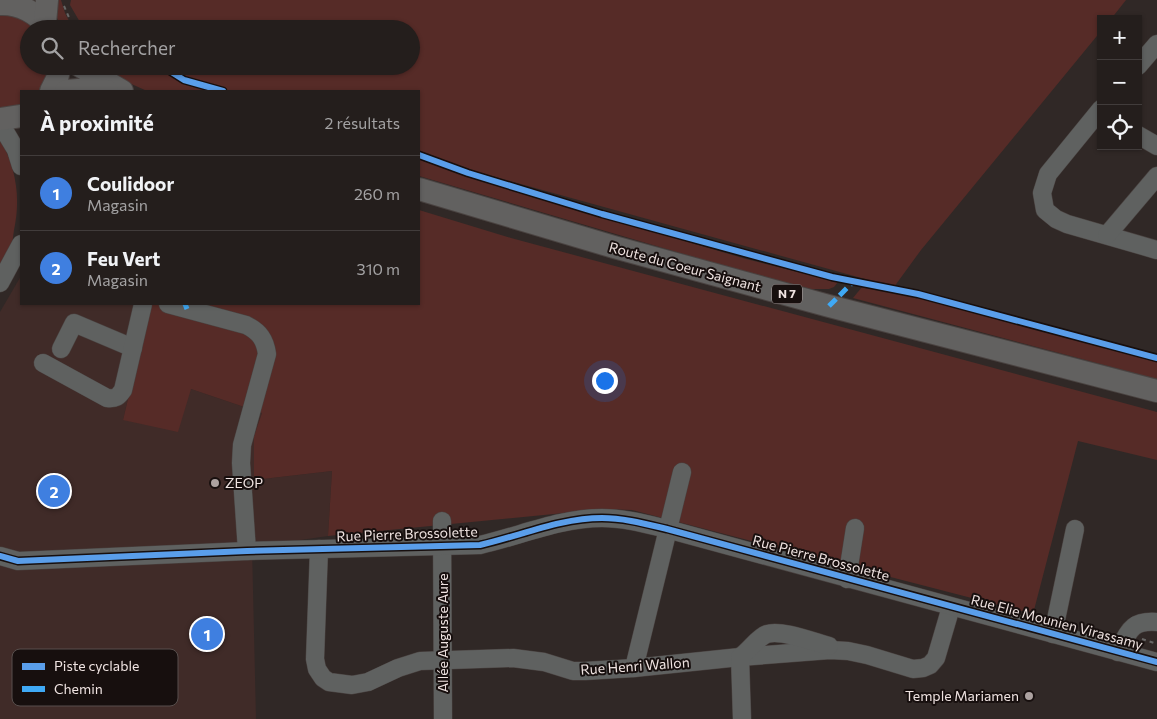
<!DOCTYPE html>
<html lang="fr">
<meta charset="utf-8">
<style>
:root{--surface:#241e1c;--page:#302b29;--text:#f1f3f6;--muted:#a3a2a3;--line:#413c3b;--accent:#1a73e8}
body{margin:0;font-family:Commissioner,sans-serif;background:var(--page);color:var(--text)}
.controls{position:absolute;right:15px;top:15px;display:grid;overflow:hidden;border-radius:0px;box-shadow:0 1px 4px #0004}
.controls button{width:45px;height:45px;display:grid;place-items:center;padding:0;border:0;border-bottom:1px solid var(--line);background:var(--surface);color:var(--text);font:25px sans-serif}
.you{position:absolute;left:604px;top:380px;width:18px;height:18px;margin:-12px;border:4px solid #fff;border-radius:50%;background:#1a73e8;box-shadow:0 0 0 8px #1a73e833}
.badge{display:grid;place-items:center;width:32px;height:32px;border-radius:50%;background:var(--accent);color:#fff;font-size:16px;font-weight:700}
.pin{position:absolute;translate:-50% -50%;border:2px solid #fff;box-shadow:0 1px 5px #0006}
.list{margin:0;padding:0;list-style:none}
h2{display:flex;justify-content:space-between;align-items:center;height:65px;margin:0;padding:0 20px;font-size:21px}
h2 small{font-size:16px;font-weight:400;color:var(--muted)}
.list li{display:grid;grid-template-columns:32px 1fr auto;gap:15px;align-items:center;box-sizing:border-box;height:75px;padding:0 20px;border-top:1px solid var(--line)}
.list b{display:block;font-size:19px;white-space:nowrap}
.list p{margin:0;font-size:16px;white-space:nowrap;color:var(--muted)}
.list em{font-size:16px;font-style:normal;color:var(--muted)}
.icon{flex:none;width:28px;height:28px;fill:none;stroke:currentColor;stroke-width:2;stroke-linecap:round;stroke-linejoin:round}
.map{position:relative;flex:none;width:1157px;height:719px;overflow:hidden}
.search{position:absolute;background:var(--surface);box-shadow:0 1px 4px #0004;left:20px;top:20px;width:400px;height:55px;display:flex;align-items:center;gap:12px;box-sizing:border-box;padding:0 18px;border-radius:28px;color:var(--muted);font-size:19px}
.panel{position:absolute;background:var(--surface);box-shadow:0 1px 4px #0004;left:20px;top:90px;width:400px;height:215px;border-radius:0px}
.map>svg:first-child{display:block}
.built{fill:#402b28}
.green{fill:#562b27}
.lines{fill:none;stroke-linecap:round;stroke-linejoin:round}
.minor-casing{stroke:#4a4341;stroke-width:19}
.major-casing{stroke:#4a4341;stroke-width:24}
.path{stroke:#676665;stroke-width:2;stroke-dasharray:4 4;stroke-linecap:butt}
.minor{stroke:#5f6160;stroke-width:18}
.major{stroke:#626160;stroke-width:22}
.quiet{stroke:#3fa9f5;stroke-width:5;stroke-dasharray:10 5;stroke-linecap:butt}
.cycleway-casing{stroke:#170f0e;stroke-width:9}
.cycleway{stroke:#5a9eea;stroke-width:6}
.poi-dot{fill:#aca2a0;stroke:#170f0e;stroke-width:2}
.labels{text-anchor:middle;stroke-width:4;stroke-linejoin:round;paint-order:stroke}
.shield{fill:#170f0e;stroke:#aea3a2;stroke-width:1}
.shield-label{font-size:12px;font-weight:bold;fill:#efe3e1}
.street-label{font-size:14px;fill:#efe3e1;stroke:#170f0e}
.poi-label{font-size:14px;fill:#efe3e1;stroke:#170f0e;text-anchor:start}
.key{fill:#170f0e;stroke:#584f4d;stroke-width:1}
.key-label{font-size:14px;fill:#efe3e1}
</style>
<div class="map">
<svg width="1157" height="719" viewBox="0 0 1157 719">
<rect width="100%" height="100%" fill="#302826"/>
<polygon class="built" points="21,276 21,304 141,304 150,306 123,420 191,389 262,413 254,436 254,480 332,471 328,536 252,547 256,719 0,719 0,312"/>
<g class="green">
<polygon points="53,0 61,0 65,13 73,29 63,29 57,18"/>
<polygon points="71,0 1126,0 1111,19 1101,19 1101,31 921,250 894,287 419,156 419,91 147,91 98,69 97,66 411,66 411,29 84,29 70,5"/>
<polygon points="0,10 9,10 41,29 29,29 29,66 51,66 40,91 21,91 21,105 0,109"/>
<path d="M0,139c16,29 21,58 14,91 -1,6 -1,13 -4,19 -2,6 -7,11 -10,17z"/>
<polygon points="419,159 472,178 746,259 838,282 834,287 829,289 811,289 741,271 419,176"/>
<polygon points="419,210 511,238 1157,412 1157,460 1078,441 1033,614 632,510 605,509 328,536 332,471 254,480 254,436 262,413 191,389 178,432 123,420 150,307 141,304 419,304"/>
<polygon points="862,287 923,299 1157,361 1157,379 853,298"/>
</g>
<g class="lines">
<g class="minor-casing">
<g id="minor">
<polyline points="1138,66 1157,44"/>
<polyline points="1101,109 1048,174 1042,193 1045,210 1056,219 1067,224 1157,250"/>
<polyline points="0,123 16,150 21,166"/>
<polyline points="1138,135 1157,146"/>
<polyline points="1107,235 1157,176"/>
<polyline points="0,283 21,244"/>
<path d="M168,304l78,21c14,7 19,15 21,29l-25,91 -1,18 6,88"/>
<polyline points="61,349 74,323 133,348"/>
<path d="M43,363l64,35c9,1 11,-1 16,-8l20,-86"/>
<polyline points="442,521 443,719"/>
<polyline points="319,549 315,659 317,669 323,678 329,682 352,685 368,682 398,668 420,661 513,658 544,662 573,671 585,671 634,668 740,657 830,650 848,651 867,655 913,669 923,668 930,665 936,658 951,607"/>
<path d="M0,556l18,5 229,-10 233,-6c40,-9 80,-27 122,-27 22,0 44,6 65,11l490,133"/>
<polyline points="847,579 855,528"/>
<polyline points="1053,634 1075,529"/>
<path d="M1118,652c11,-21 13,-32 39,-30"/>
<polyline points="634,668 682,472"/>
<path d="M742,719l-2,-62c10,-7 18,-20 27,-23 14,-5 47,8 62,12"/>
</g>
</g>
<g class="major-casing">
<g id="major">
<path d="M0,4c19,-1 38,9 49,25"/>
<polyline points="45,23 47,0"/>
<polyline points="80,66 122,91"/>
<polyline points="51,91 57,79 60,66"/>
<polyline points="66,91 90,89 107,91"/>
<polyline points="0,119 21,116"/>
<polyline points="419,189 614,247 829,306 1157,391"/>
</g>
</g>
<g class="path">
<polyline points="64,6 74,29"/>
<polyline points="1142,639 1157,644"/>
</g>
<use href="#minor" class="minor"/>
<use href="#major" class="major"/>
<g class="quiet">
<polyline points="185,304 187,309"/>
<polyline points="829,306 854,281"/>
</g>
<g class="cycleway-casing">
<g id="cycleway">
<polyline points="162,66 184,80 223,91"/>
<polyline points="419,155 468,173 602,214 832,277 918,294 1157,358"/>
<path d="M0,556l18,5 229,-10 233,-6c40,-9 80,-27 122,-27 22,0 44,6 65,11l490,133"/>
</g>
</g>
<use href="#cycleway" class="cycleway"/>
</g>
<g class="poi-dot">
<circle cx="215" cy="483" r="5"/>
<circle cx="1029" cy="696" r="5"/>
</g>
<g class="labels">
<rect class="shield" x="772" y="284.5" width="30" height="19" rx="4"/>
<g class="shield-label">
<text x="787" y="298">N 7</text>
</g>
<g class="street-label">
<text transform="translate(685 267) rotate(15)" y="5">Route du Coeur Saignant</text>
<text transform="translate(407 534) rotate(-2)" y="5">Rue Pierre Brossolette</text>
<text transform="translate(821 558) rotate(15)" y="5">Rue Pierre Brossolette</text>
<text transform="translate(1057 622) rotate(15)" y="5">Rue Elie Mounien Virassamy</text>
<text transform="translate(443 633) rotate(-90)" y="5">Allée Auguste Aure</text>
<text transform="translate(635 666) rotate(-4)" y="5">Rue Henri Wallon</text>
</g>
<g class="poi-label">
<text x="225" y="488">ZEOP</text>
<text x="1019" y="701" text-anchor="end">Temple Mariamen</text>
</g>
</g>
<rect x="12" y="649" width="166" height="57" rx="8" class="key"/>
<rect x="22" y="663" width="23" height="7" fill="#5a9eea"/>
<rect x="22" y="686" width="23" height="6" fill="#3fa9f5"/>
<g class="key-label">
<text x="54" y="671">Piste cyclable</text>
<text x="54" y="694">Chemin</text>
</g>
</svg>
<div class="controls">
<button>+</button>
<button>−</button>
<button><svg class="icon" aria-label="locate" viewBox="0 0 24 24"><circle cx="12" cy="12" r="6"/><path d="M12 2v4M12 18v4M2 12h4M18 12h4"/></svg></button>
</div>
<div class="you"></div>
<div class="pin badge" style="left:207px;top:634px;background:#3f7fe0">1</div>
<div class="pin badge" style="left:54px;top:491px;background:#3f7fe0">2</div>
<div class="search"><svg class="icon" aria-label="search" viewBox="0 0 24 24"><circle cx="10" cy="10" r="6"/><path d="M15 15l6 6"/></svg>Rechercher</div>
<section class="panel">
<h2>À proximité<small>2 résultats</small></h2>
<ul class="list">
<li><span class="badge" style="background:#3f7fe0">1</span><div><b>Coulidoor</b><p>Magasin</p></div><em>260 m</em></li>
<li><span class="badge" style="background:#3f7fe0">2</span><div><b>Feu Vert</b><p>Magasin</p></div><em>310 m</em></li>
</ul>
</section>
</div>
